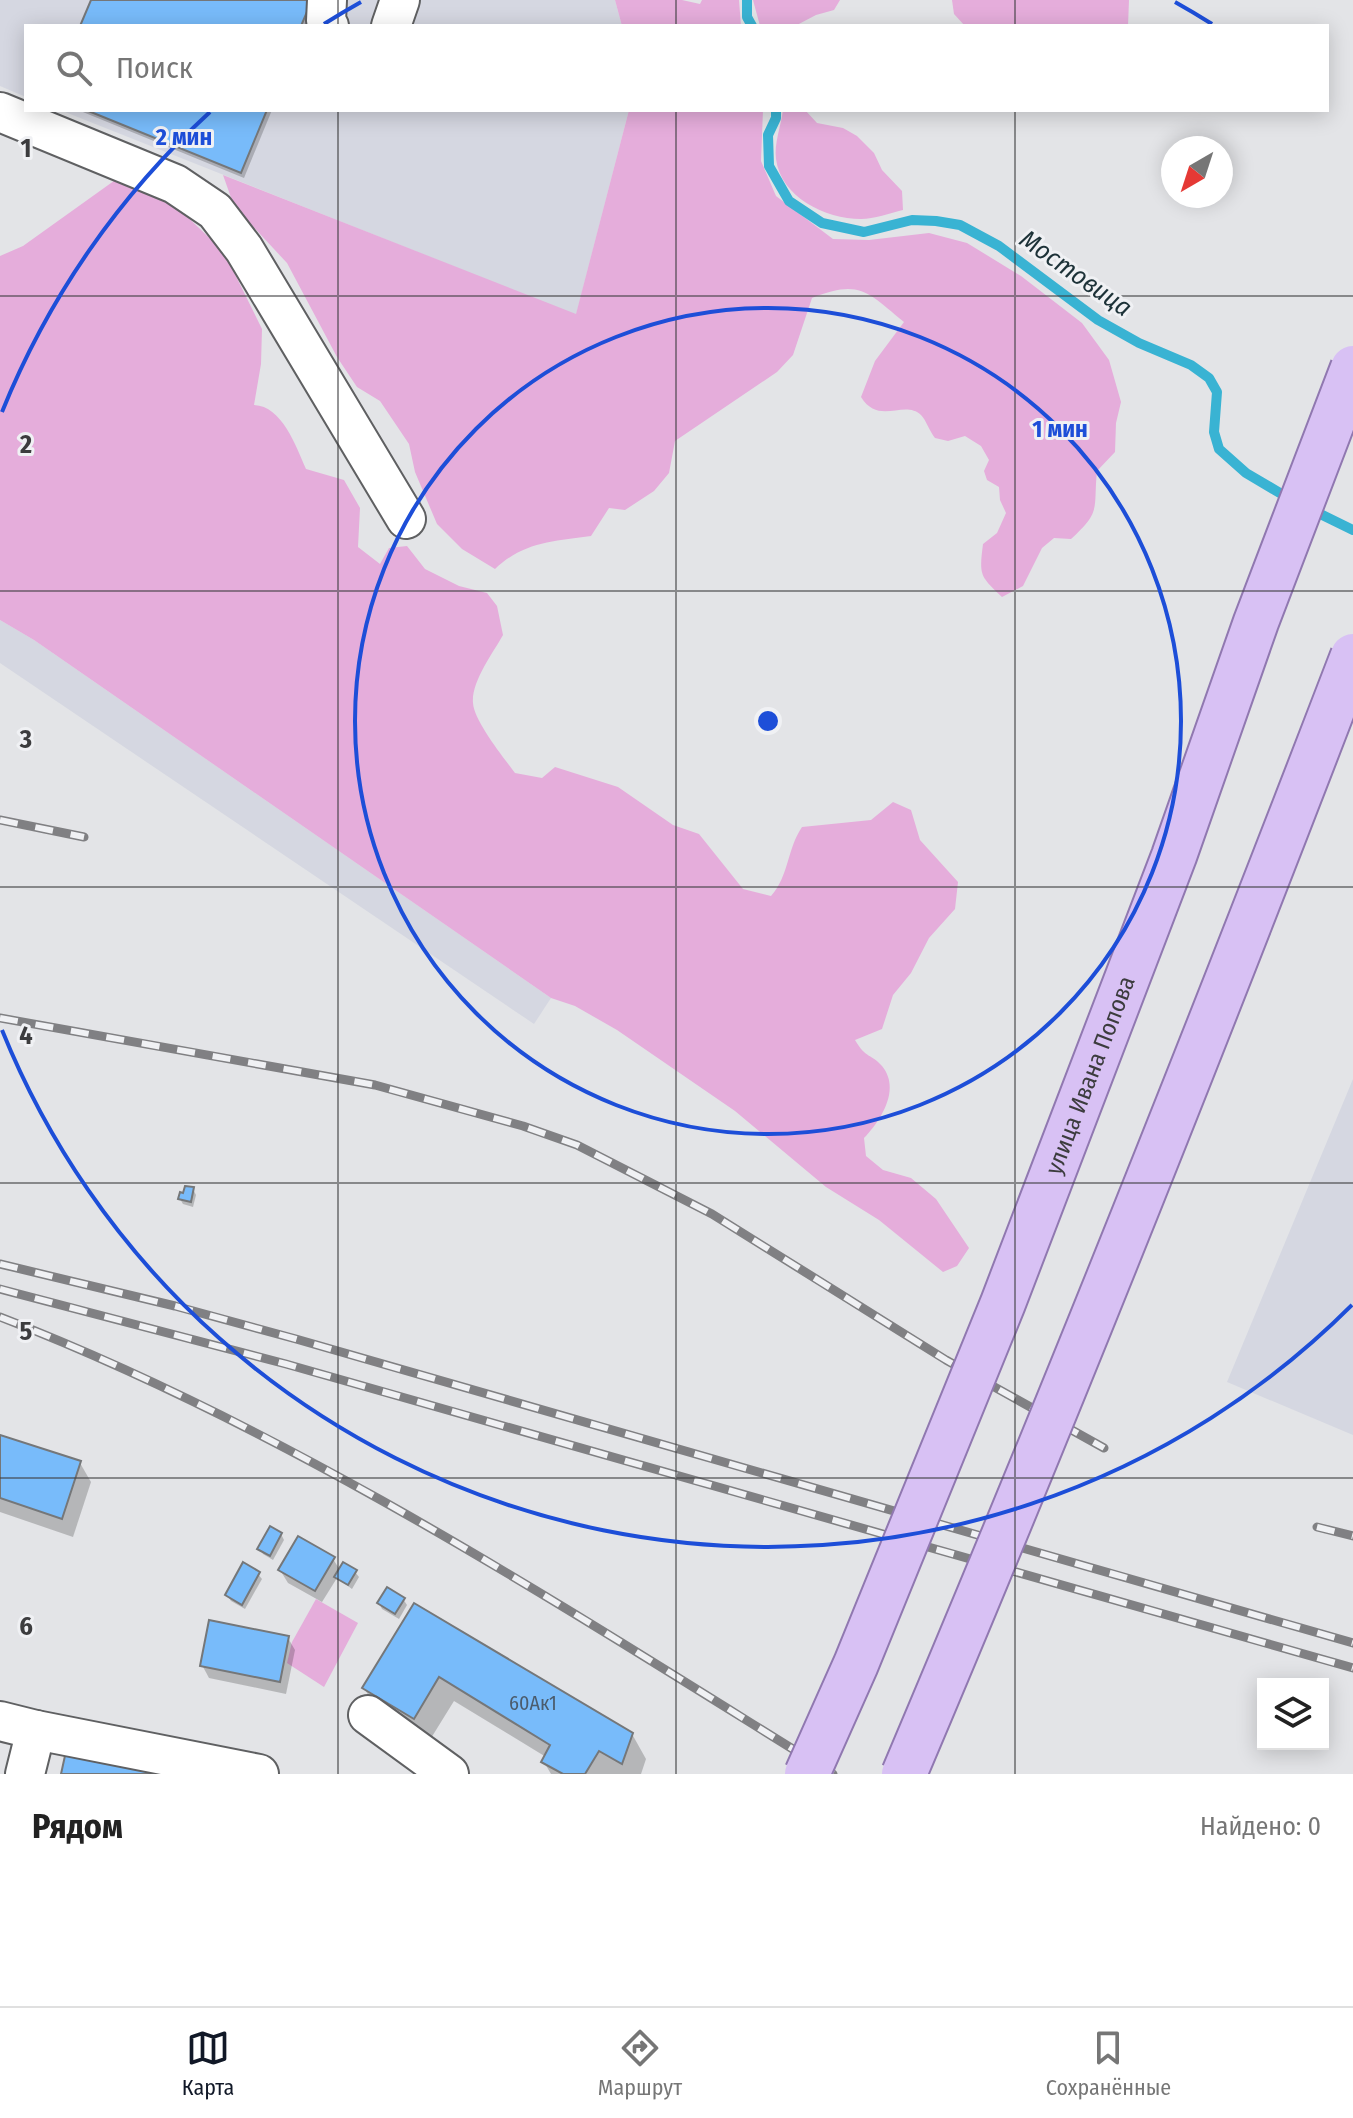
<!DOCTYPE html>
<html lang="ru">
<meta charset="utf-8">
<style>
:root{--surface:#fff;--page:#f2f2f2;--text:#222;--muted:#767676;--line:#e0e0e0;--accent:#111827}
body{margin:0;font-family:"Fira Sans Condensed",sans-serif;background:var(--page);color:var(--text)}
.controls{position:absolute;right:24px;bottom:24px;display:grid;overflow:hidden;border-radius:0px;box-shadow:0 4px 20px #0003}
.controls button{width:72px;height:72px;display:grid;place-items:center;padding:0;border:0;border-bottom:2px solid var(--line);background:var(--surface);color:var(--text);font:40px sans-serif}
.compass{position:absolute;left:1161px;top:136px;width:72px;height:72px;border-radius:50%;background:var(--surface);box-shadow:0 4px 20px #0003;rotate:219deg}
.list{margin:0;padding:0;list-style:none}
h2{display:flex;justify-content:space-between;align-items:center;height:104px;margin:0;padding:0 32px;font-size:34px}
h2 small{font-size:26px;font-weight:400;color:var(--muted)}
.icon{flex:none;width:44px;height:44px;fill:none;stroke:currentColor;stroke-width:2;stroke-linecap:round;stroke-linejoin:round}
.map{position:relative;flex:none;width:1353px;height:1774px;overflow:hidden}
.search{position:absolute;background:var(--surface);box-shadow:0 4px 20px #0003;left:24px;right:24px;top:24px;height:88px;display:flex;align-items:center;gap:20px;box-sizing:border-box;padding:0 28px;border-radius:0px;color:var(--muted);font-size:30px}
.sheet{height:232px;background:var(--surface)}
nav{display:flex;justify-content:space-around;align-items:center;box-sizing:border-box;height:112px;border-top:2px solid var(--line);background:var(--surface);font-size:22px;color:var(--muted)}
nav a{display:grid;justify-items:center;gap:4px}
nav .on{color:var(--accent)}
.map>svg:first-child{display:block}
.built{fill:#d5d7e1}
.green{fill:#e5addb}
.shadow{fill:#0003}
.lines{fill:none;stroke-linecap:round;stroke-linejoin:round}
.stream{stroke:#39b3d3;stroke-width:10}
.building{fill:#78bbfa;stroke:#757779;stroke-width:2}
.minor-casing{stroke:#5f6062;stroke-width:42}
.minor{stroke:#fff;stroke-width:38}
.rail-casing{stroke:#808083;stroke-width:9}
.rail{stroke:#f0f1f4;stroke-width:6;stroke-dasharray:18;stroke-linecap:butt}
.major-bridge-casing{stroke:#9078b0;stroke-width:48;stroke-linecap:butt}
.major-bridge{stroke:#d8c1f4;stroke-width:44}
.grid{fill:none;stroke:#3c3c3e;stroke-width:2;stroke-opacity:0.55}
.ring{fill:none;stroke:#1d4ed8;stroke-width:4}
.labels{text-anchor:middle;stroke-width:6;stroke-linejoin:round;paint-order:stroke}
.number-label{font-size:20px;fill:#4b5c6d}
.street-label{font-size:24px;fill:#3c3c3e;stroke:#f0f1f4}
.water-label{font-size:26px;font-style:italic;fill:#1d3238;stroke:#f0f1f4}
.grid-label{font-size:26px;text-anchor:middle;font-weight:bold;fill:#3c3c3e;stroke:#f0f1f4;stroke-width:6;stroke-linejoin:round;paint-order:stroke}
.centre{fill:#1d4ed8;stroke:#f0f1f4;stroke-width:4}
.ring-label{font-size:24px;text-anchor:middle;font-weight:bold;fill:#1d4ed8;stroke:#f0f1f4;stroke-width:6;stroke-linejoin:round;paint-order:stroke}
</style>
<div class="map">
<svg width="1353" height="1774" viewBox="0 0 1353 1774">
<rect width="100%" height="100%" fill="#e3e4e7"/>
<g class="built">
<polygon points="0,0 615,0 622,26 26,26 26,97 0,86"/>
<polygon points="60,110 629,110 576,315"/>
<polygon points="0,620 34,640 551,998 534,1024 0,663"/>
<polygon points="1353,1079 1353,1435 1227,1382"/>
</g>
<g class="green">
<polygon points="615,0 682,0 700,4 702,0 739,0 741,26 622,26"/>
<polygon points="753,0 840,0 834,10 816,15 795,26 760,26"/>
<polygon points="952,0 1129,0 1128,26 965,26 954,14"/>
<path d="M629,110h134l-2,51 15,35 57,43 36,1 60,-7 38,10 54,33 61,47 27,37 12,42 -5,21 -1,29 -18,19c-4,38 5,40 -26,68l-17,-1 -12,10 -19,38 -21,11c-22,-21 -23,-21 -19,-53l14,-11 9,-20 -6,-13 -1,-13 -12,-7 -3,-9 5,-11 -8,-14 -16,-10 -17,5 -13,-3c-5,-6 -9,-18 -14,-23 -17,-16 -42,11 -60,-18l14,-36 29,-39c-37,-30 -44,-43 -92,-24l-19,57 -16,17 -102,69 -6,32 -15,18 -29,19 -16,-2 -18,28c-37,5 -68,6 -96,33l-33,-20 -25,-25 -22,-52 -6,-28 -29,-43 -23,-14 -20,-30 -50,-94 -53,-57 -11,-31 353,139z"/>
<path d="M783,110h22l12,13 26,5 14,8 17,17 8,17 20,21 1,19c-13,3 -29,9 -42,9 -36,0 -80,-22 -85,-60 -2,-16 5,-33 7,-49z"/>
<path d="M118,178l55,25 51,49 38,77 -1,35 -7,41c28,1 42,41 52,64l38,11 16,28 -2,39 22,17 9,-16 18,-2 18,23 34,17 28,7 10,13 6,29c-10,18 -32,47 -30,68 1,18 31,55 42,70l27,5 13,-11 63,20 55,38 26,9 44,55 28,7c18,-20 16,-47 31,-69l69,-7 22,-18 18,8 9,30 38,42 -3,27 -26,29 -18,35 -18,22 -11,34 -27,11c11,19 17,14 27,26 19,23 -1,54 -18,72l2,18 17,14 28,8 25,21 33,49 -12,18 -14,6 -64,-52 -53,-33 -91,-76 -118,-81 -42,-24 -24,-8 -517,-358 -34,-20v-364l23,-10z"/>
<polygon points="316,1599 358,1623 324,1687 287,1663 292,1642"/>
</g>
<g class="shadow">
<polygon points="93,0 317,0 306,26 82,26"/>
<polygon points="78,110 272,110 244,178"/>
<polygon points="193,1189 196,1195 193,1207 183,1204 180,1199"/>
<polygon points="0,1437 80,1463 91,1482 73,1537 0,1512"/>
<polygon points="281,1534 284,1540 273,1560 263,1554 260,1549"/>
<polygon points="333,1559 340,1570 355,1572 359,1577 352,1589 337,1578 322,1602 288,1583 280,1570"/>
<polygon points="258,1574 262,1579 245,1609 231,1601 227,1595"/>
<polygon points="403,1599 407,1605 399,1619 382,1609 379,1603"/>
<polygon points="415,1606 632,1734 646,1759 641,1774 551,1774 544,1762 546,1757 454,1701 428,1743 379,1713 364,1688"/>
<polygon points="288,1638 295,1650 286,1694 209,1678 202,1665"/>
</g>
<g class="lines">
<g class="stream">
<polyline points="747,0 747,17 752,26"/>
<polyline points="776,110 776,118 768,135 769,166 789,201 822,223 864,232 912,220 936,221 960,225 999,246 1098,320 1139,343 1191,365 1209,378 1217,392 1214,432 1219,449 1246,473 1290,499"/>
<polyline points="1308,508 1353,530"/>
</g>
</g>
<g class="building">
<polygon points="91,0 312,0 301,26 80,26"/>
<polygon points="86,110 267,110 241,173"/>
<polygon points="185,1186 194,1187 191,1202 178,1199 180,1192 183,1193"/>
<polygon points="0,1435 81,1461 62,1519 0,1498"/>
<polygon points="270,1526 282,1533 270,1556 257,1549"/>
<polygon points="298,1536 335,1557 315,1591 278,1570"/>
<polygon points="243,1562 260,1572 242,1605 225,1595"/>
<polygon points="343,1562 357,1570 348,1585 334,1577"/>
<polygon points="387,1587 405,1598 395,1614 377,1603"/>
<polygon points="414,1603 633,1733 622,1764 599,1751 585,1774 563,1774 541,1762 550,1745 439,1677 414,1719 362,1688"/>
<polygon points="209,1620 289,1636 280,1682 200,1666"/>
<polygon points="68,1742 214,1774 61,1774"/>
</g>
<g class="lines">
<g class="minor-casing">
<g id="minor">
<polyline points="327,0 326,21 329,26"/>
<polyline points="391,26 400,0"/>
<polyline points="0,112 175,184 215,211 244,249 406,519"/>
<polyline points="368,1715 449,1774"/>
<polyline points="0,1721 36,1730"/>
<polyline points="25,1774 36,1730 259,1774"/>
</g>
</g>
<use href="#minor" class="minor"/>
<g class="rail-casing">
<g id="rail">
<polyline points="0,820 84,837"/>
<polyline points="0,1018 375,1085 523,1126 577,1145 712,1214 946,1360 1104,1448"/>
<polyline points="0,1264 175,1306 296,1339 1353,1643"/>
<polyline points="0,1289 286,1364 1353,1668"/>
<path d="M0,1317c295,114 565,291 833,457"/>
<polyline points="1317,1527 1353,1536"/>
</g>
</g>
<use href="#rail" class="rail"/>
<g class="major-bridge-casing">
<g id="major-bridge">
<path id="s1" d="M807,1774l49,-110 147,-361 171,-447 82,-234 97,-254"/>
<path d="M904,1774c157,-370 305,-743 449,-1118"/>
</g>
</g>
<use href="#major-bridge" class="major-bridge"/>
</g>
<path class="grid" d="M338,0v26M676,0v26M1015,0v26M338,110v1664M676,110v1664M1015,110v1664M0,296h1353M0,591h1353M0,887h1353M0,1183h1353M0,1478h1353"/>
<g class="ring">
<circle cx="768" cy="721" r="413"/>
<path d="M1352 1305A826 826 0 0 1 2 1030M2 412A826 826 0 0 1 210 112M324 24A826 826 0 0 1 361 2M1175 2A826 826 0 0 1 1212 24"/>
</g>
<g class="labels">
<g class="number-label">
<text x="533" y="1710">60Ак1</text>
</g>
<g class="street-label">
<text dy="8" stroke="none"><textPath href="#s1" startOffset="754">улица Ивана Попова</textPath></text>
</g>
<g class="water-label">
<text transform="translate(1076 273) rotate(35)" y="9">Мостовица</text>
</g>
</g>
<g class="grid-label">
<text x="26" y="157">1</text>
<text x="26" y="453">2</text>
<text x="26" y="748">3</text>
<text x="26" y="1044">4</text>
<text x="26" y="1340">5</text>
<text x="26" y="1635">6</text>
</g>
<circle cx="768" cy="721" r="12" class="centre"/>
<g class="ring-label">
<text x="184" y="145">2 мин</text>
<text x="1060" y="437">1 мин</text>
</g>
</svg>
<div class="controls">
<button><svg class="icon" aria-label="layers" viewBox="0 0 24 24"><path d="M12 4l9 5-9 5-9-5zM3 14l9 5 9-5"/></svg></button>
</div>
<svg class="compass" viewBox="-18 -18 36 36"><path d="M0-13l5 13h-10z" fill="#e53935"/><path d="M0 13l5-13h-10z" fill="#767676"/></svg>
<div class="search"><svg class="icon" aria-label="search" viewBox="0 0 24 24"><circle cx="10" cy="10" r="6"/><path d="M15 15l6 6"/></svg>Поиск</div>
</div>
<section class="sheet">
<h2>Рядом<small>Найдено: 0</small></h2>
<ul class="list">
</ul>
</section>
<nav>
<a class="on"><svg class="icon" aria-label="map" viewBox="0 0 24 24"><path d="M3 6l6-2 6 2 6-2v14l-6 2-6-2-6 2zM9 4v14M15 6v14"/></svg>Карта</a>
<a><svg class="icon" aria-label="directions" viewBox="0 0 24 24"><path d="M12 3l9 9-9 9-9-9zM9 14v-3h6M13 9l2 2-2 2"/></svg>Маршрут</a>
<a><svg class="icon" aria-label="saved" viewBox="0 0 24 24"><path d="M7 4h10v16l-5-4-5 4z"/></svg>Сохранённые</a>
</nav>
